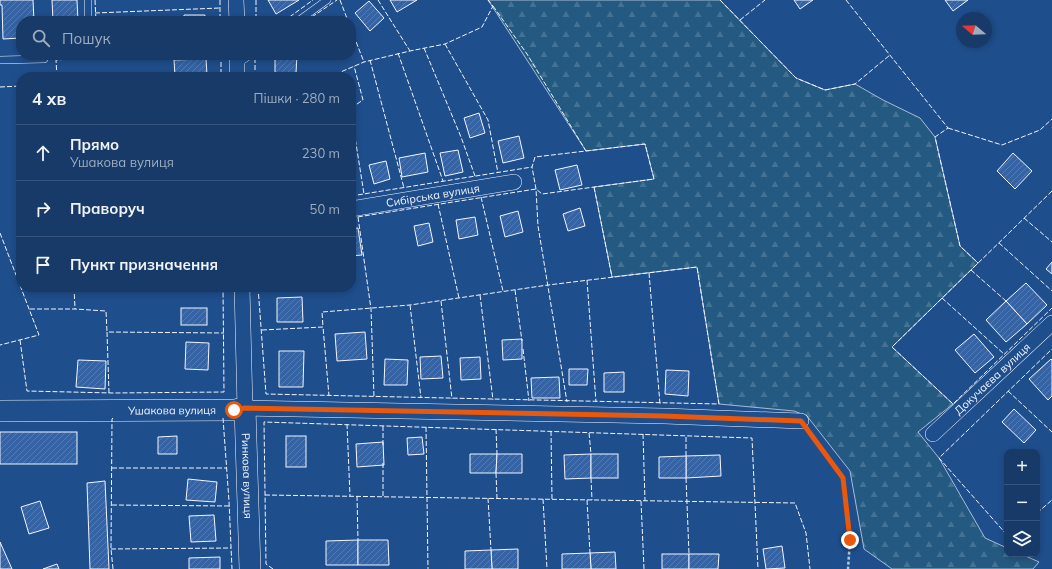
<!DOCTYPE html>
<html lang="uk">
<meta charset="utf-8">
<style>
:root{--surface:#173a69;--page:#244571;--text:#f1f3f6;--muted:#9eadc0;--line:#36547d}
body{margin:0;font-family:Mulish,sans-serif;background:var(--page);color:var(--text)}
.controls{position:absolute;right:12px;bottom:12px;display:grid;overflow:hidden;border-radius:8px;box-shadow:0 2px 6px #0003}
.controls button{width:36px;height:36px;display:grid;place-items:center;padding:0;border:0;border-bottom:1px solid var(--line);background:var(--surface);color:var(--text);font:20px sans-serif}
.compass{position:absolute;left:956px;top:12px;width:36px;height:36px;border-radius:50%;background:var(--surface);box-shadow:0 2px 6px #0003;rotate:289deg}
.stop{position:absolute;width:12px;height:12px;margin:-9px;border:3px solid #ea580c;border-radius:50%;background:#fff}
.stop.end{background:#ea580c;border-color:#fff;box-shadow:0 1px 4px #0008}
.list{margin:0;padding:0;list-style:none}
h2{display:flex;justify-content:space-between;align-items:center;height:52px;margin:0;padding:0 16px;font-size:17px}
h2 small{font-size:13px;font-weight:400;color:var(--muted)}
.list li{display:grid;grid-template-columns:26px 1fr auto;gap:12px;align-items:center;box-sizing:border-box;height:56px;padding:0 16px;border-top:1px solid var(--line)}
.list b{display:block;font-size:15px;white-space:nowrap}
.list p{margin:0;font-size:13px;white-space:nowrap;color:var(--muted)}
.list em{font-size:13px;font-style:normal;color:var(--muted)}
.icon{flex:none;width:22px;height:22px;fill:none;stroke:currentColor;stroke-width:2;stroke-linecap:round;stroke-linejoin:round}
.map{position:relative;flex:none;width:1052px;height:569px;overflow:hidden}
.search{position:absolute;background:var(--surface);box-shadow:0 2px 6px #0003;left:16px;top:16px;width:340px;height:44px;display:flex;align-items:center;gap:10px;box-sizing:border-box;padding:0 14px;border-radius:16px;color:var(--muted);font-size:15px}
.panel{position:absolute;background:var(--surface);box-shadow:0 2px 6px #0003;left:16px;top:72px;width:340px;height:220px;border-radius:16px}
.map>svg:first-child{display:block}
.forest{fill:url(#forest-firs);stroke:#a8bbd7}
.building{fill:url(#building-hatch);stroke:#f2f6ff}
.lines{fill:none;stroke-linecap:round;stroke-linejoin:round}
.lane-casing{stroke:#f2f6ff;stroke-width:8}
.street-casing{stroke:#f2f6ff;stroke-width:16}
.secondary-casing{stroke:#f2f6ff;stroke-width:22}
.path{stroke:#b3c4dc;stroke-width:2.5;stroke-dasharray:3 2;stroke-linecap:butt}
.lane{stroke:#1f4e8c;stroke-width:7}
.street{stroke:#1f4e8c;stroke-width:15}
.secondary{stroke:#1f4e8c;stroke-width:21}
.fence{stroke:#f2f6ff;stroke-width:1;stroke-dasharray:5 2;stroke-linecap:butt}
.route{stroke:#ea580c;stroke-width:5}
.labels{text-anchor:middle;stroke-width:3;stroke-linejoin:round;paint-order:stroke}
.street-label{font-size:11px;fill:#f2f6ff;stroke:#1f4e8c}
</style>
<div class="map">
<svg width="1052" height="569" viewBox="0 0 1052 569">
<defs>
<pattern id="forest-firs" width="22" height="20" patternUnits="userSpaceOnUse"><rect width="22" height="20" fill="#245a82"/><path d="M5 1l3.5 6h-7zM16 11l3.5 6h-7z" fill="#447295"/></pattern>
<pattern id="building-hatch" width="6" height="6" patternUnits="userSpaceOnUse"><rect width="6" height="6" fill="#3563a3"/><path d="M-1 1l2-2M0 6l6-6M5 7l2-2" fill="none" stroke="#537ab1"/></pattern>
</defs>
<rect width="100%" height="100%" fill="#1f4e8c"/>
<polygon class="forest" points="488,0 720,0 796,78 825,90 855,84 883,100 920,118 935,137 960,246 978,263 892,347 953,404 918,432 939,458 985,538 1007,548 1007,554 1021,554 1039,562 1033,569 892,569 864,549 850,471 807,416 794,411 719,404 697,267 612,277 594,187 654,179 645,144 586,151"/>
<g class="building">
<polygon points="0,0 33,0 34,21 21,21 21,38 3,39 2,5 0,5"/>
<polygon points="52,0 77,0 78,21 53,21"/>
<polygon points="268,0 299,0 276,14"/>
<polygon points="390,0 417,0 397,12"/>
<polygon points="794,0 813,0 800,9"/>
<polygon points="945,0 968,0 953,11"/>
<polygon points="369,1 384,18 370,31 355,13"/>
<polygon points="184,15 205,15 204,21 184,21"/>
<polygon points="275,55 297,55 296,73 275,73"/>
<polygon points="206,59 207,75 175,76 174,60"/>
<polygon points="479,113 485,133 470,138 464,118"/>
<polygon points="519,136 524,158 503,163 498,141"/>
<polygon points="458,150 463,172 445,176 440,153"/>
<polygon points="425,153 428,172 402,177 399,158"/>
<polygon points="1013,153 1032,171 1015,189 997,171"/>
<polygon points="386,161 390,179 374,184 369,165"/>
<polygon points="577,165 582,185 560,190 555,170"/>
<polygon points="580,208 585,226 568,231 563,214"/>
<polygon points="518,211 523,232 505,237 500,216"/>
<polygon points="475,217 478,235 459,239 456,220"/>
<polygon points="429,223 433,242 418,246 414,226"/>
<polygon points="358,228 362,255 351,256 351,229"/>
<polygon points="1052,262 1052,274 1046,269"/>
<polygon points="1026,283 1047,305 1027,324 1006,301"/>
<polygon points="302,297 303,322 277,322 277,298"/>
<polygon points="1006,301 1027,324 1006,342 986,320"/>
<rect x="181" y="308" width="26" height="17"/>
<polygon points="365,332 367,359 337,361 335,334"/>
<polygon points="974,334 994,357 975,373 955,350"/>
<polygon points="522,339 522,359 503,360 502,340"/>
<polygon points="186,342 209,343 208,370 185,369"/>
<polygon points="279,351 304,351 303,387 279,387"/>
<polygon points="441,356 443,378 421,379 420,357"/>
<polygon points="480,357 481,379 461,380 460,358"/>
<polygon points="385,359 408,360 407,385 384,385"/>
<polygon points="1051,359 1052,360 1052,396 1048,400 1029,379"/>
<polygon points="78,360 106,361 105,389 76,387"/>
<polygon points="569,369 588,369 587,385 569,385"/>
<polygon points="666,370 689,371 688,396 665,394"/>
<polygon points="624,372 624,392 604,392 604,373"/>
<polygon points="559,377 560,398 532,398 531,378"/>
<polygon points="1014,409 1036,430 1024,443 1002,422"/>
<rect x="0" y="432" width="77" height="32"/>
<polygon points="177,436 177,454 158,454 158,437"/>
<rect x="286" y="436" width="20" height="31"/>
<polygon points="422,437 424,454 408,455 407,438"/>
<polygon points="383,442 384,465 357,467 356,444"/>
<polygon points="470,454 497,454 496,473 470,473"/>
<polygon points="497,454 522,454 522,473 496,473"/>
<polygon points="591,454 591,478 565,479 564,455"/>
<rect x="591" y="454" width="27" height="24"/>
<polygon points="720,455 721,476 686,478 686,456"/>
<polygon points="686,456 686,478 659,478 659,457"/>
<polygon points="188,479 217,482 215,502 186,500"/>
<polygon points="105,481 109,569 90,569 87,483"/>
<polygon points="40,501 49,528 29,534 21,507"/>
<polygon points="214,515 216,541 191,542 189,516"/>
<polygon points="358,540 358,565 326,565 326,541"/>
<polygon points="358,540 388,540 389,565 358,565"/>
<polygon points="0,542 12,569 0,569"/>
<polygon points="782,546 785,568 766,569 763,549"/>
<polygon points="518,549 518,569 492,569 491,550"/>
<polygon points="491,550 492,569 465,569 465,551"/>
<polygon points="615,552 616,569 591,569 590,553"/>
<polygon points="590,553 591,569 562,569 562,554"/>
<rect x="662" y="554" width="27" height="15"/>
<polygon points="689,554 719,554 718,569 689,569"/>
<polygon points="220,557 220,569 189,569 189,558"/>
<polygon points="57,564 59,569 43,569"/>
</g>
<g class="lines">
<g class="lane-casing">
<g id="lane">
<polyline points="88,0 88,21"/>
<polyline points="298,21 327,0"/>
<polyline points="0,60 44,59"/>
<polyline points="237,64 250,55"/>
</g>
</g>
<g class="street-casing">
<g id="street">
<polyline points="236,0 237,21"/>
<polyline points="237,55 237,77"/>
<path id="s1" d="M351,209l163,-27"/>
<polyline points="242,287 245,408 664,416 801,421"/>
<path id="s2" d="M933,434l119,-111"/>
</g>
</g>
<g class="secondary-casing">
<g id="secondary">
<path id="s3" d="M0,411l234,-1 11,-2 5,161"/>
</g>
</g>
<polyline class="path" points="810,433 843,477 850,540 848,569"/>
<use href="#lane" class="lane"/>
<use href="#street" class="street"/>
<use href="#secondary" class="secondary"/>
<g class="fence">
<polyline points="95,0 96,21"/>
<polyline points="220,0 220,21"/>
<polyline points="256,0 256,21"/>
<polyline points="340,0 348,21"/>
<polyline points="378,0 410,51"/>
<polyline points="720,0 796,78 825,90 855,84 890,55"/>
<polyline points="846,0 948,128 935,137 960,246 978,263"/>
<polyline points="493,6 527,54 586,151"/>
<polyline points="95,13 220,8"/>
<polyline points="740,20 765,0"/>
<polyline points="284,21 313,0"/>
<polyline points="306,21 337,0"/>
<polyline points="351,29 364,62"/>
<polyline points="445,44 488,120 498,173"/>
<polyline points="424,48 461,137 475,176"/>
<polyline points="398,53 443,181"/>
<polyline points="221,55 221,77"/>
<polyline points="370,60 404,188"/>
<polyline points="57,77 56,60 125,55"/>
<polyline points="255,77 255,56 256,55"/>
<polyline points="329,77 364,62 410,51 445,44 482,27 493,6 488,0"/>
<polyline points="0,87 21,86"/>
<polyline points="351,108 363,100 354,66"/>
<polyline points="351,112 364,194"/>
<polyline points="948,128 1002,145 1040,130 1052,119"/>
<polyline points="351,158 358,157"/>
<polyline points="594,187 612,277"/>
<polyline points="1052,191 892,347 953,404 1052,308"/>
<polyline points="351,196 532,167"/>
<polyline points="481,197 503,291"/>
<polyline points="438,204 459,298"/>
<polyline points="358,217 371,309 374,397"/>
<polyline points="351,218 536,189 542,194 654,179 645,144 535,157 532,167 536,189 538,226 567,402"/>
<polyline points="1024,218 1052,242"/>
<polyline points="0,233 39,335 0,345"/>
<polyline points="999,243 1052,291"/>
<polyline points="971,270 1006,301"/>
<polyline points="649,273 660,404"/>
<polyline points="587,280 596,402"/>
<polyline points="74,287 75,309"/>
<polyline points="258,287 266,394 719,404 697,267 548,285 410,305 322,312 323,327"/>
<polyline points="74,290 223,291"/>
<polyline points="515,290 522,341"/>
<polyline points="480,295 493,400"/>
<polyline points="942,298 1004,354"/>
<polyline points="441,301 452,399"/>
<polyline points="410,305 421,398"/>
<polyline points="30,309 75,309 106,311 107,332"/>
<polyline points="262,330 323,327 329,396"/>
<polyline points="20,340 27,391 113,393 224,392 223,287"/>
<polyline points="523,349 529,401"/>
<polyline points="1008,391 1052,432"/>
<polyline points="109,393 107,332 224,333"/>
<polyline points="223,418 229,501 232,569"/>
<polyline points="347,424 350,496"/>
<polyline points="383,426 383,445"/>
<polyline points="426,427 428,569"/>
<polyline points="496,429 497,454"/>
<polyline points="551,431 552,499"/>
<polyline points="589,433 591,454"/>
<polyline points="643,434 645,501"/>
<polyline points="686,456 686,436"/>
<polyline points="383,463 383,497"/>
<polyline points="112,468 227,468"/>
<polyline points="496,473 497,498"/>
<polyline points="591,478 592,500"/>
<polyline points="686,478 689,554"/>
<polyline points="265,495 795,503 806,533 810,569"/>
<polyline points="357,496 358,540"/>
<polyline points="488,498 491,550"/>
<polyline points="543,499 547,569"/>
<polyline points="587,500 590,553"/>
<polyline points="641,501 644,569"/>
<polyline points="112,505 229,506"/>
<polyline points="1037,513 1052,500"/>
<polyline points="1007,535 939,458 1052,349"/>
<polyline points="111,549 231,548"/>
<polyline points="113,569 111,549 112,419 113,418"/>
<polyline points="273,569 266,564 264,422 752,438 758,569"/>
</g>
</g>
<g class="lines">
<polyline class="route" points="234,410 245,408 664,416 801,421 843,478 850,540"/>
</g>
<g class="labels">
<g class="street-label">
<text dy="4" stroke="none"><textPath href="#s1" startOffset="83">Сибірська вулиця</textPath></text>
<text dy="4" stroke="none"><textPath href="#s2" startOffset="81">Докучаєва вулиця</textPath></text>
<text dy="4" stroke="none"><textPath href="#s3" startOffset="172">Ушакова вулиця</textPath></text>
<text dy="4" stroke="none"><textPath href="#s3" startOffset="313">Ринкова вулиця</textPath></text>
</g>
</g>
</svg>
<div class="controls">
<button>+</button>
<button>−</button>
<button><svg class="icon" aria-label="layers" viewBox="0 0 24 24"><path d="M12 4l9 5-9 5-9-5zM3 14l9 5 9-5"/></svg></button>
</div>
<svg class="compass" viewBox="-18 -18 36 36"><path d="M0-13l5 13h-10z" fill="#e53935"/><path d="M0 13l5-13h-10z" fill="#9eadc0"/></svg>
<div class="stop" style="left:234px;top:410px"></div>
<div class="stop end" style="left:850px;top:540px"></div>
<div class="search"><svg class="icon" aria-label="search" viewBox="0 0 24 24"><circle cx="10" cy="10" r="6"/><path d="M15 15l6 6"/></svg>Пошук</div>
<section class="panel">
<h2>4 хв<small>Пішки · 280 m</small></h2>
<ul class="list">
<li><svg class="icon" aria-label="ahead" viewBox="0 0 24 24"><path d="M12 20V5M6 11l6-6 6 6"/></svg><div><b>Прямо</b><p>Ушакова вулиця</p></div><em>230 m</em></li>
<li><svg class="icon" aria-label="right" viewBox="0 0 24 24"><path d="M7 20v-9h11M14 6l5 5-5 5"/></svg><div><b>Праворуч</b></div><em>50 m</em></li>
<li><svg class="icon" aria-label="arrive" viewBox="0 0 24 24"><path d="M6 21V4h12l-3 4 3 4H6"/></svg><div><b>Пункт призначення</b></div></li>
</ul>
</section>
</div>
